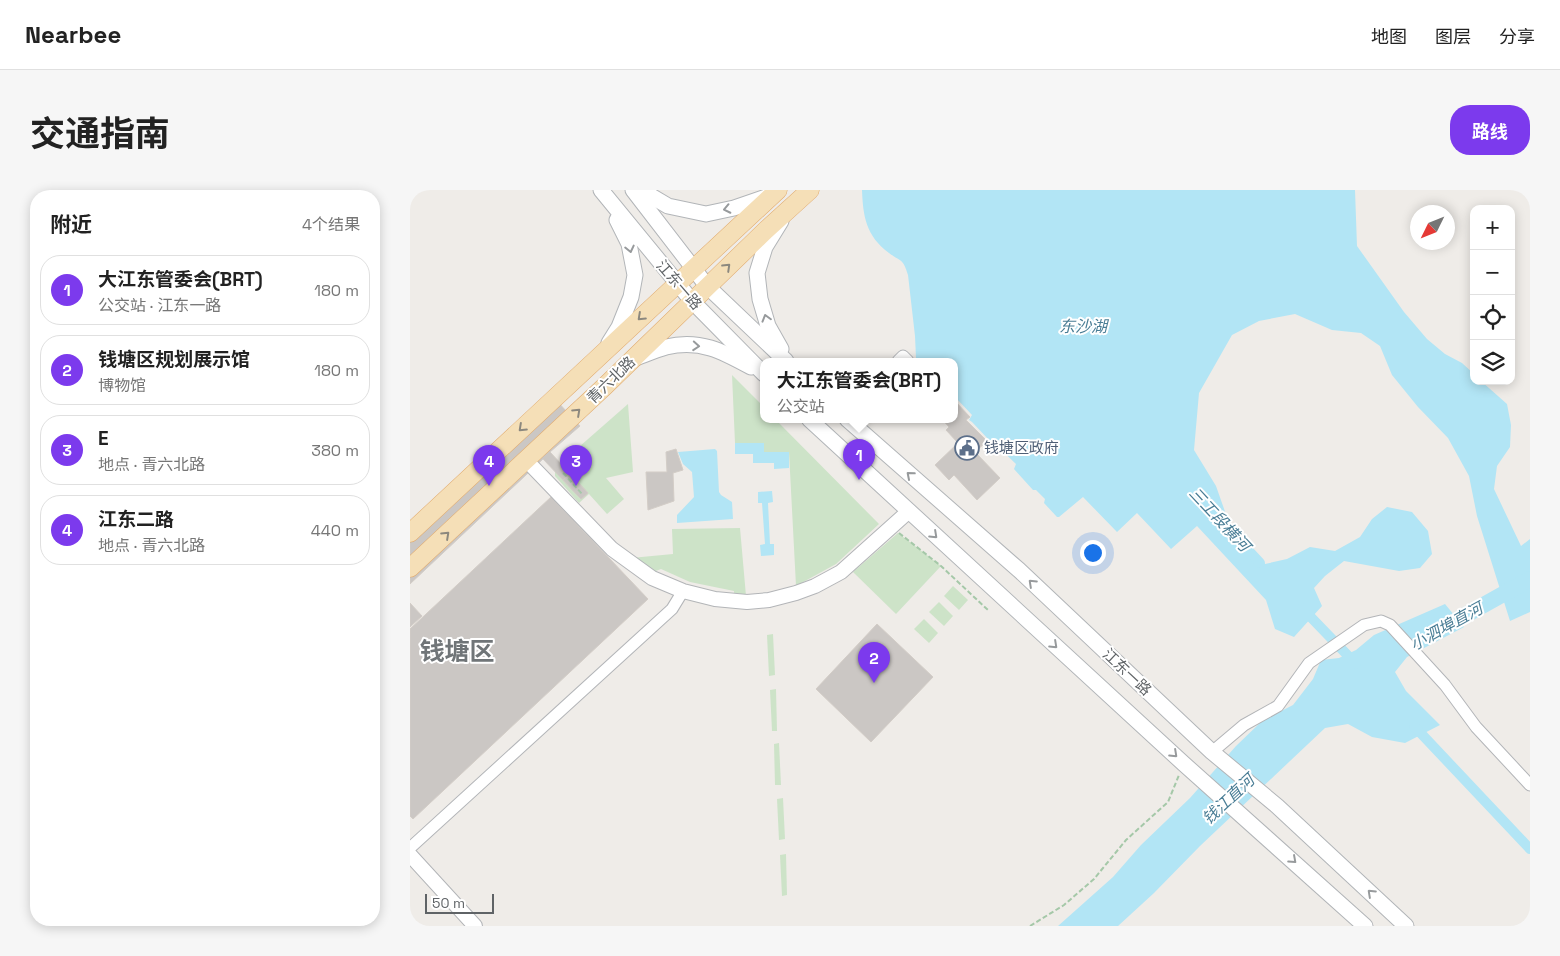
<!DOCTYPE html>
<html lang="zh">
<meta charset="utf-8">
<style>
:root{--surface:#fff;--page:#f6f6f6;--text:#222;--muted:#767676;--line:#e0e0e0;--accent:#7c3aed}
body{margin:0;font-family:"Space Grotesk","Noto Sans SC",sans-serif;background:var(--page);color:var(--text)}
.controls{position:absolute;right:15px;top:15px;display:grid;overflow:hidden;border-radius:10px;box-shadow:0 2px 12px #0003}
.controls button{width:45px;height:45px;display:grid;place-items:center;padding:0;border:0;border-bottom:1px solid var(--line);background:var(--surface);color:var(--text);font:25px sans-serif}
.compass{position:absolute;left:1000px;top:15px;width:45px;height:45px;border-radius:50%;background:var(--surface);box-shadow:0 2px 12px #0003;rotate:227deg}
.scale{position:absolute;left:15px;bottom:12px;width:69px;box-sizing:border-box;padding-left:5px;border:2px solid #5f6366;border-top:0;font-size:14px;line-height:18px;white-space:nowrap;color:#5f6366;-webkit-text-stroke:4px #fff;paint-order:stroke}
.you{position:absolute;left:682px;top:362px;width:18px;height:18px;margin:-12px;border:4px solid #fff;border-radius:50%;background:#1a73e8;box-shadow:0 0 0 8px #1a73e833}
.badge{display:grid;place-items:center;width:32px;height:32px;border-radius:50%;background:var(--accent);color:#fff;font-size:16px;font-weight:700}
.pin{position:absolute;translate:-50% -41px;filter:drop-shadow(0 1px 2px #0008)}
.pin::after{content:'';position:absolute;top:26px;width:18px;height:15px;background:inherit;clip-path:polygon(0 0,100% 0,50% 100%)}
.popup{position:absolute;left:350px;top:168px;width:198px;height:65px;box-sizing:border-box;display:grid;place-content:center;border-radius:10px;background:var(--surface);filter:drop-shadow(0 1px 4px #0005);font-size:16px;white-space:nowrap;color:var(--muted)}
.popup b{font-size:19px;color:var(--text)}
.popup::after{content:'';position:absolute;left:50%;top:100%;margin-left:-10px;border:10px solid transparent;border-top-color:var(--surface)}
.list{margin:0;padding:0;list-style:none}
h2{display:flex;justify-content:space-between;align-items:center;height:65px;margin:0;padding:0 20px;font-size:21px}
h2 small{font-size:16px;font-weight:400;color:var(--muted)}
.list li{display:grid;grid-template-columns:32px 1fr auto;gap:15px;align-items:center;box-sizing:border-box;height:70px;margin:0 10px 10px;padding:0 10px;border:1px solid var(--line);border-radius:20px}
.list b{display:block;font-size:19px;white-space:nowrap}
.list p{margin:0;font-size:16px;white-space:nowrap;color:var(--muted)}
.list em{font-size:16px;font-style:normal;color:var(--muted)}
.icon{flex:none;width:28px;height:28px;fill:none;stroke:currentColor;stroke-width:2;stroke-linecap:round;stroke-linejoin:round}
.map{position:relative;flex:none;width:1120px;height:736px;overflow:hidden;border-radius:20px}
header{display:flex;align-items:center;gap:30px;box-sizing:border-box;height:70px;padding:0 25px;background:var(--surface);border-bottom:1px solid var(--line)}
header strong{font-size:24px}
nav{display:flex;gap:28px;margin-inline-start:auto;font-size:18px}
.intro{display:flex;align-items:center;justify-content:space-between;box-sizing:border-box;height:120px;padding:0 30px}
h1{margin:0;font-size:35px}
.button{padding:12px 22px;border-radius:20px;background:var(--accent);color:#fff;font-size:18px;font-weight:700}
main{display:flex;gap:30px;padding:0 30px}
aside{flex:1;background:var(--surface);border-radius:20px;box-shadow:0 2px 12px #0003}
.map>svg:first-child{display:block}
.green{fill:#cde3c8}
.water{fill:#b2e5f5}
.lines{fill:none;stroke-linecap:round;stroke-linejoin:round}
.canal{stroke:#b2e5f5;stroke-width:10}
.river{stroke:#b2e5f5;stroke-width:16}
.building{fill:#cbc7c4;stroke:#d3cdc7}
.minor-casing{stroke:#b3b5b8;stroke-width:13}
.tertiary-casing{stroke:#b3b5b8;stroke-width:16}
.secondary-casing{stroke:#b2b5b8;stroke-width:17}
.primary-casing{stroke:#e1ab6f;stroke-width:19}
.path{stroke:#a5c8a8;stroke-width:2;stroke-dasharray:5 2.5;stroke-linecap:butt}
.minor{stroke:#fff;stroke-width:11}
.tertiary{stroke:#fff;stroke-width:14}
.secondary{stroke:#fff;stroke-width:15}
.primary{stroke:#f5dfb7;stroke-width:18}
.oneway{stroke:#979a9c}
.oneway2{stroke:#8c887e}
.labels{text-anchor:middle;stroke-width:4;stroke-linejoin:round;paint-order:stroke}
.street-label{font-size:15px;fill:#5f6366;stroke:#fff}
.service-label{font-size:15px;fill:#4e5e75;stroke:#fff;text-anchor:start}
.water-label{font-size:16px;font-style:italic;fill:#497d95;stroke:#fff}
.town-label{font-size:25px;font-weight:bold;fill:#707578;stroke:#fff}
</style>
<header>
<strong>Nearbee</strong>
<nav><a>地图</a><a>图层</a><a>分享</a></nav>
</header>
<div class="intro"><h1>交通指南</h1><a class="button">路线</a></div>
<main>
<aside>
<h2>附近<small>4个结果</small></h2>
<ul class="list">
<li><span class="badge">1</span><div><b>大江东管委会(BRT)</b><p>公交站 · 江东一路</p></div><em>180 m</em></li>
<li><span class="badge">2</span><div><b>钱塘区规划展示馆</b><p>博物馆</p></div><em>180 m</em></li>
<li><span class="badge">3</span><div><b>E</b><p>地点 · 青六北路</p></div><em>380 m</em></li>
<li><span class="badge">4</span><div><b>江东二路</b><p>地点 · 青六北路</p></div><em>440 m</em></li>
</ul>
</aside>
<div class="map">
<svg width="1120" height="736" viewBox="0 0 1120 736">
<rect width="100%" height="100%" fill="#efece8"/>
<g class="green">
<polygon points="322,185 354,217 354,229 365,229 469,334 426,374 386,396 379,262 354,262 354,253 325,253"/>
<polygon points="218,214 223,282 196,288 214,309 197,324 179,304 169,313 145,286 145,278"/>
<polygon points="330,338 336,406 324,407 324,401 280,392 251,379 243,382 221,368 263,364 262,339"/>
<polygon points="488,343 531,376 486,424 443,382"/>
<polygon points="543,396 558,410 549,420 534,406"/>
<polygon points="529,412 543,426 534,436 519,422"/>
<polygon points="514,429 528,443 519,453 504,439"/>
<polygon points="363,444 365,485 359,486 357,445"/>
<polygon points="366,499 367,541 362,541 360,500"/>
<polygon points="369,553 371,595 365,595 364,554"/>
<polygon points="373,608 375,649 369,650 367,609"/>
<polygon points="376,664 377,705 372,706 370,665"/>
</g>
<g class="water">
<path d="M452,0h493l2,56 47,66 23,27 18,15 17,9 12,11v7h7l26,23 4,21 -1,22 -13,19 -3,23 27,57 9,-7v73l-20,9 -33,-105 -8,-40 -21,-38 -30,-31 -26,-32 -12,-29 -19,-13 -29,-3 -37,-16 -36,7 -27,14 -33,58 -5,57 22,36 13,37 16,25 20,16 22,-5 23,-12 25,4 25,-14 12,-18 15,-12 25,5 16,19 4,23 -12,14 -21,3 -55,-10 -19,15 -11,12 8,18 -28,31 -19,-8 -9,-29 -69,-74 -26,23 -34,-36 -20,19 -34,-35 -24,20h-2l-13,-14 1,-4 -9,-9h-3l-19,-21 2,-5 -22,-21 -2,2 -3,-5 -17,-18 -3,-2 3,-5 -16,-17h-2l3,-4 -3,-3v-30h-35l-3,-3 -1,-22 -7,-61c-5,-17 -7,-13 -19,-22 -23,-17 -26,-37 -27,-63z"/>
<polygon points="325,253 354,253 354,262 379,262 379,278 364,279 364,273 343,273 343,264 325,264"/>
<polygon points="305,259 307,261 309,302 311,305 322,312 323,329 267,333 267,325 284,307 282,282 273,274 268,262"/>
<polygon points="362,301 363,312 358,313 360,354 364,354 364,365 351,366 350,355 355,354 352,313 348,313 348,302"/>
<polygon points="1035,414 1054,437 997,467 985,482 996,501 1030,535 995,553 962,547 938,534 915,538 790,656 744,703 708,736 648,736 703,687 731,655 780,608 826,556 852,531 883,515 903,489 911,470 929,468 946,460 964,445"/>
</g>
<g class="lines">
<g class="canal">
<polyline points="824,345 850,373"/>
<polyline points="892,418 946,474"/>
<polyline points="1004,536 1120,659"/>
</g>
<polyline class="river" points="1029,440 1120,389"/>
</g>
<g class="building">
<polygon points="145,209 170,236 140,262 178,303 171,309 133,269 0,394 0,348"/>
<polygon points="544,210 560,227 556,230 577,251 565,262 590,288 567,310 544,285 539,290 525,275 548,253 536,240 539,237 532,229 544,229"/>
<polygon points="266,259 273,280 263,283 264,311 238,320 236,282 257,282 256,262"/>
<polygon points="160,284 178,303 171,309 153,290"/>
<polygon points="141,307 238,409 3,629 0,626 0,439"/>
<polygon points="0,413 12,426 0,437"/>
<polygon points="467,434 523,487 461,552 406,499"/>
</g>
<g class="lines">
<g class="minor-casing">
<g id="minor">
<polyline points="488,171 493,166 498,171"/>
<polyline points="802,562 834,535 868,516 899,473 954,435 971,431 980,435 1035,495 1066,537 1120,595"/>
<polyline points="0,658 262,419 273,401"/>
</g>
</g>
<g class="tertiary-casing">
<g id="tertiary">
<polyline points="116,270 202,359 242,388 273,401 305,409 337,412 359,410 386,403 405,396 431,382 499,321"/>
<polyline points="0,665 65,736"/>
</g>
</g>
<g class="secondary-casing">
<g id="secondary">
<polyline points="191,0 282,111 354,184"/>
<polyline points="223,0 297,96 376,171"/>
<polyline points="231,0 258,16 296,24 324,18 362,5"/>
<polyline points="371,31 355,57 347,83 350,109 358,136 371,159"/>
<polyline points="199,153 209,137 221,107 225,85 219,54 207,30"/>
<path d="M223,169c11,-4 22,-9 33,-12 34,-8 56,4 85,20"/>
<polyline points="399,229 774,574 955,736"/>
<polyline points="437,229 609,380 802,562 867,616 996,736"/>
</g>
</g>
<g class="primary-casing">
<g id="primary">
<polyline points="0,343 368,0"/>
<polyline points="0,378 194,197 356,40 400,0"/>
</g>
</g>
<g class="path">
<polyline points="153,283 173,305"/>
<polyline points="489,343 531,376 579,421"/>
<polyline points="620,736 654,715 684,689 716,650 758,612 769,585"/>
</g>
<use href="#minor" class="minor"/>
<use href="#tertiary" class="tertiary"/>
<use href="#secondary" class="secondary"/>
<use href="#primary" class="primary"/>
</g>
<defs><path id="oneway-chevron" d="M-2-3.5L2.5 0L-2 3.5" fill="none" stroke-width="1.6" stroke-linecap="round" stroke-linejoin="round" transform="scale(1.25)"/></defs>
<g class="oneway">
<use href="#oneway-chevron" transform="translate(317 19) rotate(168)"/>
<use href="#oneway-chevron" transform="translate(220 59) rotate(77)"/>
<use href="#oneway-chevron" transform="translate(356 128) rotate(-106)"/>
<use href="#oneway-chevron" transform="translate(286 156) rotate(4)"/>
<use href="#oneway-chevron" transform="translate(500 285) rotate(-139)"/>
<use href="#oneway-chevron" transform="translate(524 345) rotate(43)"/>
<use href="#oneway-chevron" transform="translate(622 393) rotate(-137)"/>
<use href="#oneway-chevron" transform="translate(644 455) rotate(43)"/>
<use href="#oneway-chevron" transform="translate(764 564) rotate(43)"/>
<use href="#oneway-chevron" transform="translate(883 670) rotate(42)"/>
<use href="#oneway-chevron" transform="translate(961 703) rotate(-137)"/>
</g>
<g class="oneway2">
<use href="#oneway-chevron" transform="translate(317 77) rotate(-44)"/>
<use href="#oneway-chevron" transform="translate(231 127) rotate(137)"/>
<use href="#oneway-chevron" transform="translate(167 222) rotate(-43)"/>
<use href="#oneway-chevron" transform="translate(112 238) rotate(137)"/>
<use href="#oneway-chevron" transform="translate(36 345) rotate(-43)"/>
</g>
<defs>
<g id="civic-ring" transform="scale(1.25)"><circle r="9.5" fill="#fff" stroke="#5c6f8a" stroke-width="1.5"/><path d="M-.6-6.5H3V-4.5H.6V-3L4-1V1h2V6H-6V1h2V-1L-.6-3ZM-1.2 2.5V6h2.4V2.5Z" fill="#5c6f8a"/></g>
</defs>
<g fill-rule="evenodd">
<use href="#civic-ring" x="557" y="258"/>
</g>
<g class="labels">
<g class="street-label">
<text transform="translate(269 95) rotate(49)" y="5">江东一路</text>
<text transform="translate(201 190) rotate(-44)" y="5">青六北路</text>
<text transform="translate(717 482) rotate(43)" y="5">江东一路</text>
</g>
<g class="service-label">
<text x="574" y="263">钱塘区政府</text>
</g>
<g class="water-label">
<text x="673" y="142">东沙湖</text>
<text transform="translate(810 329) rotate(47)" y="6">三工段横河</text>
<text transform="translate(1036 436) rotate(-29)" y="6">小泗埠直河</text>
<text transform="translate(818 609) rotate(-43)" y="6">钱江直河</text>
</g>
<g class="town-label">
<text x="47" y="470">钱塘区</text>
</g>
</g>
</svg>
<div class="controls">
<button>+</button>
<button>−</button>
<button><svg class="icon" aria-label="locate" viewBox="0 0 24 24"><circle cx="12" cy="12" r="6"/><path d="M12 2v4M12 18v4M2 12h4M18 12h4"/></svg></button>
<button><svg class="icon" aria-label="layers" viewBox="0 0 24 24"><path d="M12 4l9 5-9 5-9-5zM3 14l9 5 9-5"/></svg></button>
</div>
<svg class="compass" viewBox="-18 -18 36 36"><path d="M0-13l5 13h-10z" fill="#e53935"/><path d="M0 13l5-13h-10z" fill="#767676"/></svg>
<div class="scale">50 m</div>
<div class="you"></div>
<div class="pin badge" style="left:449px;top:290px">1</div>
<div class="popup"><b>大江东管委会(BRT)</b>公交站</div>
<div class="pin badge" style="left:464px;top:493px">2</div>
<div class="pin badge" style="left:166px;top:296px">3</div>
<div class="pin badge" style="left:79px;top:296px">4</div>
</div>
</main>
